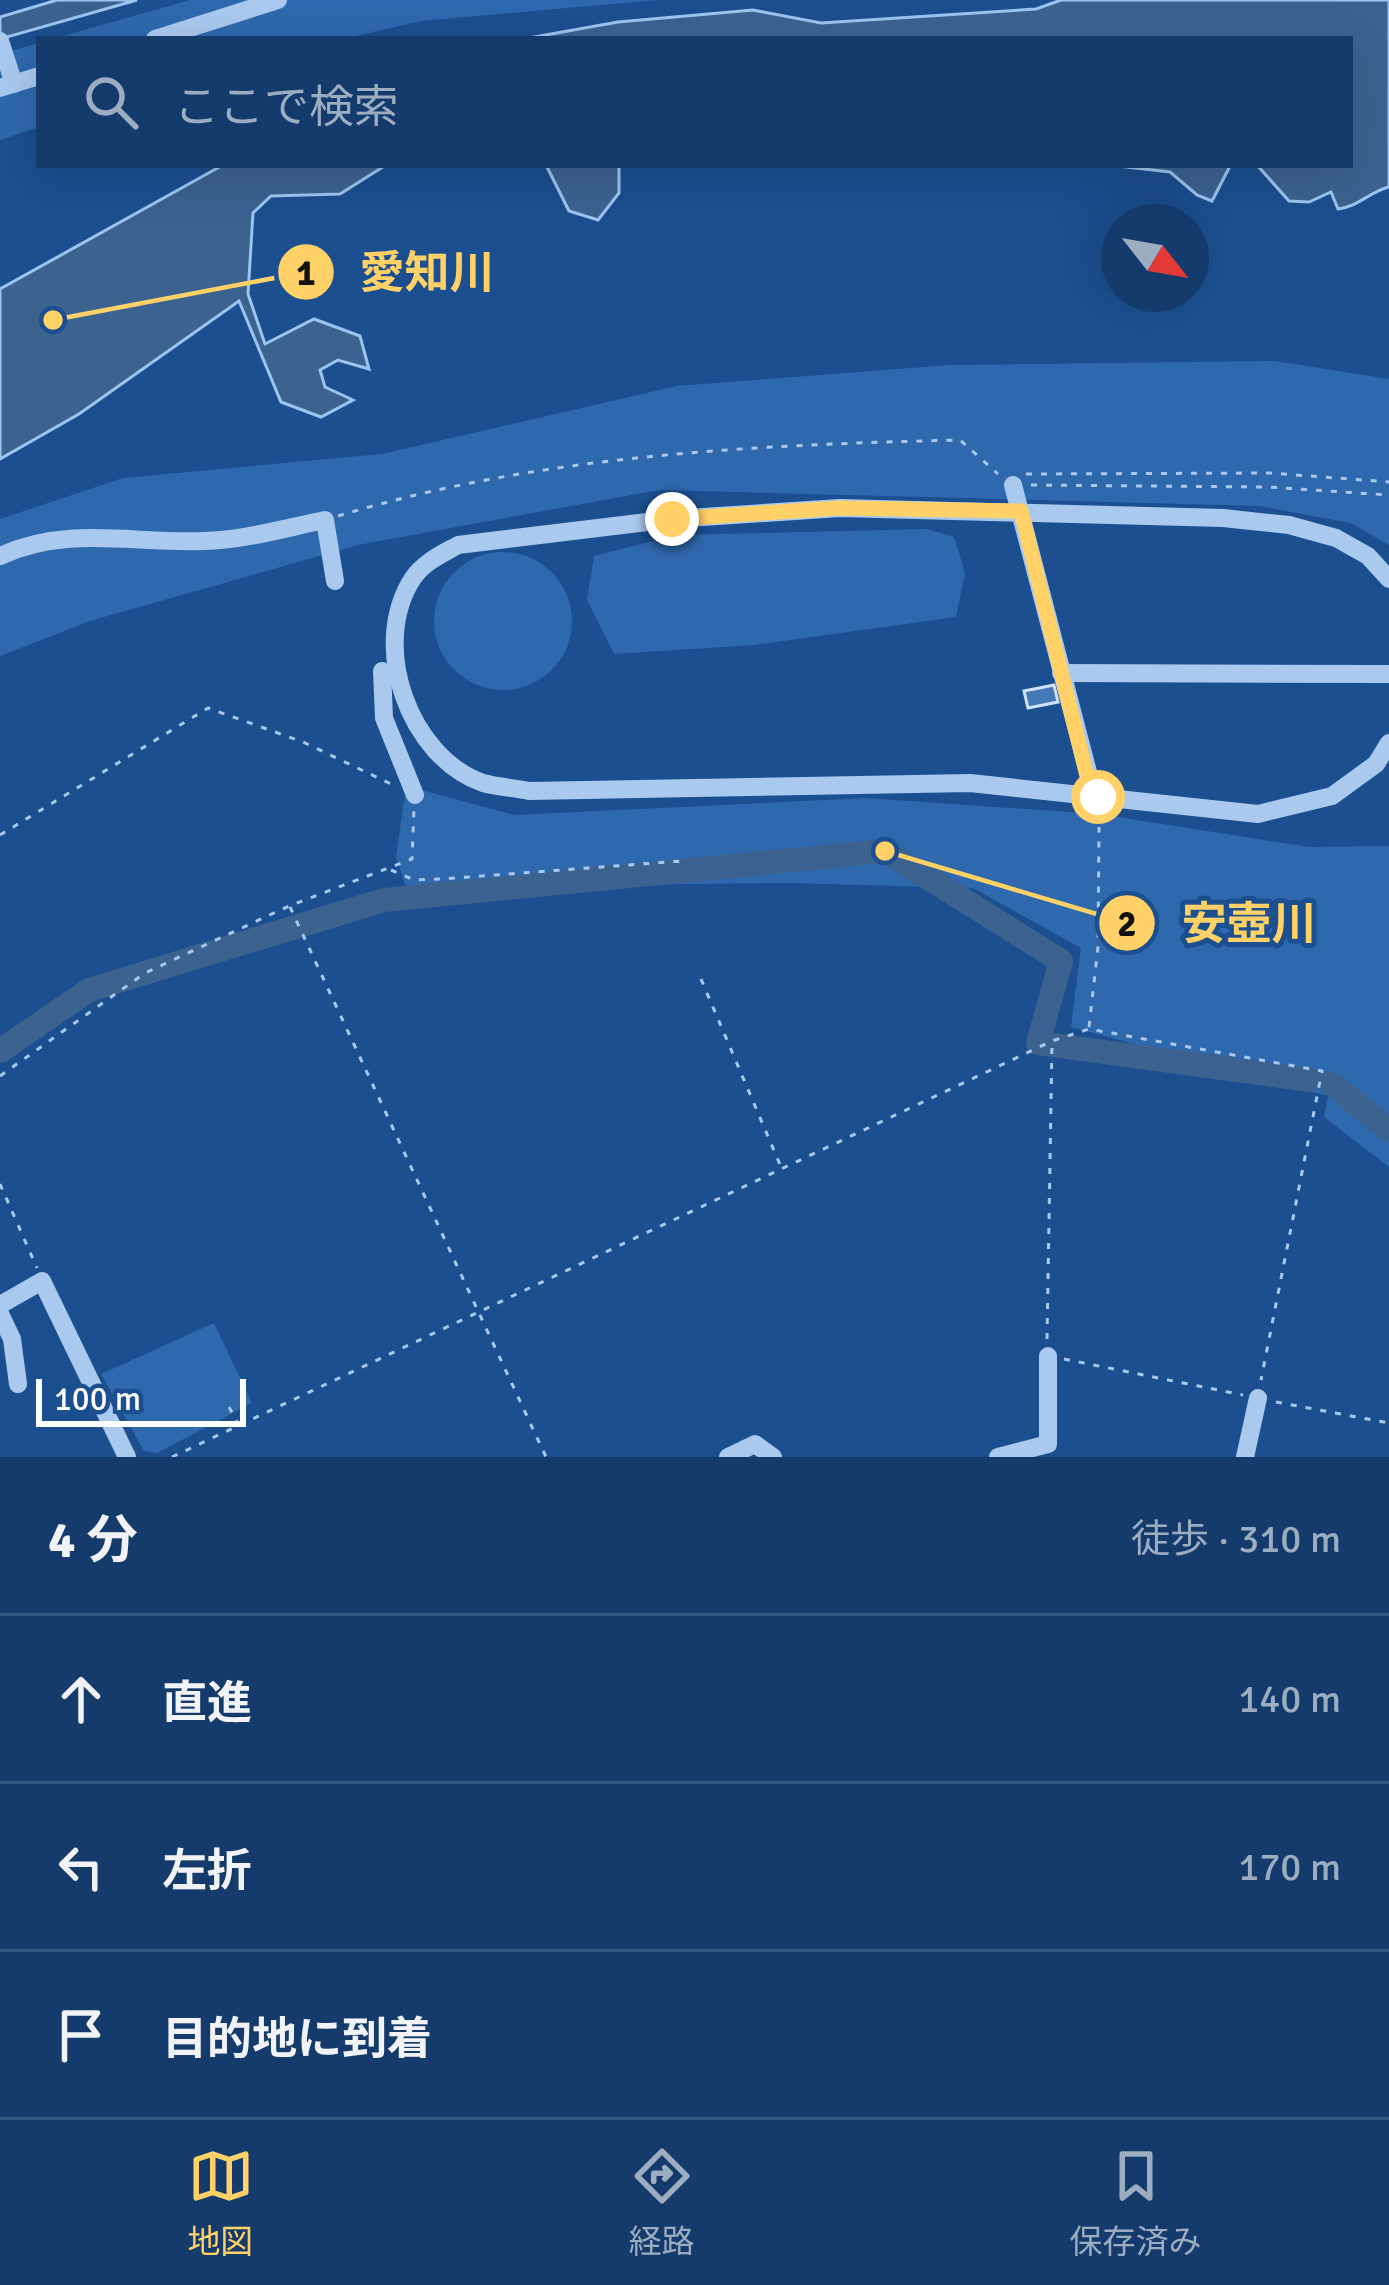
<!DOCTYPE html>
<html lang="ja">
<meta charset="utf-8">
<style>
:root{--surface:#143b6b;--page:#1d4271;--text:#f1f3f6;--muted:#9dadc1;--line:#33557e;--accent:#ffd166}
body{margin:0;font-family:Signika,"Noto Sans JP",sans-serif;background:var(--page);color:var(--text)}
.compass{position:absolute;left:1101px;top:204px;width:108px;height:108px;border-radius:50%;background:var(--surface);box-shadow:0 12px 48px #0002;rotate:121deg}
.scale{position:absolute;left:36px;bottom:30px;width:210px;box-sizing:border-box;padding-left:12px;border:6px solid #fff;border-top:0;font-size:33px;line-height:42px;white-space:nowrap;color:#fff;-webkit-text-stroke:9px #1b4f8f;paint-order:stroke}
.stop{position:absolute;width:36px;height:36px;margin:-27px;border:9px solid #ffd166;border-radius:50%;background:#fff}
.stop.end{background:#ffd166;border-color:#fff;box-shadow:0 3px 12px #0008}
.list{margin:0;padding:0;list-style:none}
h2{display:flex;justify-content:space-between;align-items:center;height:156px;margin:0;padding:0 48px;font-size:51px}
h2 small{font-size:39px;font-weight:400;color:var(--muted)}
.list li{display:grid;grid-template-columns:78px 1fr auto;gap:36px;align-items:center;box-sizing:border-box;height:168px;padding:0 48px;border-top:3px solid var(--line)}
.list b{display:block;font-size:45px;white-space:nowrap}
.list em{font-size:39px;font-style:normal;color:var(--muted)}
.icon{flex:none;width:66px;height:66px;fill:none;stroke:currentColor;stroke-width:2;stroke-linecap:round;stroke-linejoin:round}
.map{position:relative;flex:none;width:1389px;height:1457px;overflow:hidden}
.search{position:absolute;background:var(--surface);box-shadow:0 12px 48px #0002;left:36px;right:36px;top:36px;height:132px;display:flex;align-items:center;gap:30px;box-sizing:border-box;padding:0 42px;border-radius:0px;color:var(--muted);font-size:45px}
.sheet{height:660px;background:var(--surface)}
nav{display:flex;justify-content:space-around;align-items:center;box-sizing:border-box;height:168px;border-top:3px solid var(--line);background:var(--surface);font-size:33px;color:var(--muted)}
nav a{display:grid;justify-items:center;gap:6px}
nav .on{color:var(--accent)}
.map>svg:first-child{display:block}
.green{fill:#2e69ad}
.water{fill:#3c6290;stroke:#9cc4f0;stroke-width:3}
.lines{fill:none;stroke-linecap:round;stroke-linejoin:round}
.river{stroke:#3c6290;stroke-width:24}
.building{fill:#4478b7;stroke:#cfe3fa;stroke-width:3}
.path{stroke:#a9c9ee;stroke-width:3;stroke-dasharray:6 9;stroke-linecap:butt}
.minor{stroke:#a9c9ee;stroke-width:18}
.route{stroke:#ffd166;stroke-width:15}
.leader{fill:none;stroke:#ffd166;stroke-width:4.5}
.callout-dot{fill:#ffd166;stroke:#1b4f8f;stroke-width:4.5}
.mark-label{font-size:36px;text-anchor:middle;font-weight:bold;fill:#111}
.callout-label{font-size:45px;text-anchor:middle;font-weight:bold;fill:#ffd166;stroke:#1b4f8f;stroke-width:10;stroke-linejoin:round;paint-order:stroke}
</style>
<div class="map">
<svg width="1389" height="1457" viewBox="0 0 1389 1457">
<rect width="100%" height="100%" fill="#1b4f8f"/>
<g class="green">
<polygon points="190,0 657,0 421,21 343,39 52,39"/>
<polygon points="39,43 39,127 0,140 0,54"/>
<polygon points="1275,361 1389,379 1389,545 1351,523 1259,506 659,490 358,545 90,621 0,656 0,519 123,478 382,454 677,386 949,365"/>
<polygon points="927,529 954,537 965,573 956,617 754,645 614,654 587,600 594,556 677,535"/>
<circle cx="503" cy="621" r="69"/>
<polygon points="406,786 515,815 866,798 1099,814 1309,847 1389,846 1389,1167 1324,1117 1328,1096 1071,1027 1081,948 973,888 789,883 406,887 396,857"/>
<polygon points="214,1323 252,1403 157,1453 144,1451 101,1374"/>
</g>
<g class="water">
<polygon points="57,0 137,0 0,39 0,17"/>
<path d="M1061,0h328v187c-20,5 -31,20 -51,22l-7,-17 -22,10 -20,-1 -32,-36 -27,1 -18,35 -15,-6 -27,-23 -61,-7h241v-126h-827l95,-17 135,-12 68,13 215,-14z"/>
<polygon points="223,165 386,165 340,194 271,196 253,213 248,294 265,344 314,319 360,336 369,369 338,360 320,370 325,387 353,400 321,417 281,402 239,301 79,414 0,459 0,289"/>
<polygon points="546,165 619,165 619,193 598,220 569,211"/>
</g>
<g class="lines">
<g class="river">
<polyline points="0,1051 89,990 384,900 885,851 1061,961 1038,1043 1310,1080"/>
<polyline points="1331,1083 1389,1130"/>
</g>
</g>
<polygon class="building" points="1054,685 1058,702 1028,708 1024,691"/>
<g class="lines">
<g class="path">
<polyline points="1026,474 1270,473 1389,482"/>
<polyline points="1031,485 1268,487 1389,495"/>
<path d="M338,516c202,-61 412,-71 622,-76l38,34"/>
<polyline points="0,835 208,708 303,742 391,784"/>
<polyline points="391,870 414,880 442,879 681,861"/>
<polyline points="290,907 546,1457"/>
<polyline points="701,979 781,1167"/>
<polyline points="1089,1027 1098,947 1099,827"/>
<polyline points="0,1076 145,973 289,906 412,859 414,809"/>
<polyline points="0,1184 37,1268"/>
<polyline points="1047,1339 1052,1043"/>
<polyline points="1064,1359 1243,1395"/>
<polyline points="1276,1402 1389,1423"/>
<polyline points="229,1407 238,1424"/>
<polyline points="172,1457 1052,1041 1089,1029 1322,1071 1261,1380"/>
</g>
<g class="minor">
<polyline points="155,39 278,0"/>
<polyline points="0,41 14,84"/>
<polyline points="0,88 39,76"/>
<polyline points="1013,485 1099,814"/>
<path d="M0,556c68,-31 133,-12 204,-15 41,-1 81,-13 121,-21l10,61"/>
<path d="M1389,579l-21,-23 -32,-18 -47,-13 -66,-7 -383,-10 -168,11 -214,26c-16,9 -34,17 -45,33 -44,67 -4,179 70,205 15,4 32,5 46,8l441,-8 288,31 74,-18 44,-32 13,-21"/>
<polyline points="382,671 384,718 415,795"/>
<polyline points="1061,673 1389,674"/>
<polyline points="0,1305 42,1281 127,1457"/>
<polyline points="0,1314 12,1339 18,1384"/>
<polyline points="728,1457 755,1444 773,1457"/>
<polyline points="998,1457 1048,1444 1048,1356"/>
<polyline points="1245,1457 1258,1398"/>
</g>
</g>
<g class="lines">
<polyline class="route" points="672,519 840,508 1021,511 1092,796 1098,797"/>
</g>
<path class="leader" d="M53 320L306 272M885 851L1127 923"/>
<g class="callout-dot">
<circle cx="53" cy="320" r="12"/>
<circle cx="885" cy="851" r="12"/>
<circle cx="306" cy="272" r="30"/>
<circle cx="1127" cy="923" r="30"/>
</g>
<g class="mark-label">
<text x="306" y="285">1</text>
<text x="1127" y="936">2</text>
</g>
<g class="callout-label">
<text x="427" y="288">愛知川</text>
<text x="1249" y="939">安壺川</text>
</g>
</svg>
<svg class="compass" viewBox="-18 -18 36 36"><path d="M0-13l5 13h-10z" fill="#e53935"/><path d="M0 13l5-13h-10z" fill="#9dadc1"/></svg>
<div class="scale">100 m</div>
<div class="stop" style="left:1098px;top:797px"></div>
<div class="stop end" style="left:672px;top:519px"></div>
<div class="search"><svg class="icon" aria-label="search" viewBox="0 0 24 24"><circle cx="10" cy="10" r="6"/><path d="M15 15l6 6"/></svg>ここで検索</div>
</div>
<section class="sheet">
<h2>4 分<small>徒歩 · 310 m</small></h2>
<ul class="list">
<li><svg class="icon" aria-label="ahead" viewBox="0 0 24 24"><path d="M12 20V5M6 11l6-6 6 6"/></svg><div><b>直進</b></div><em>140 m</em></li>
<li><svg class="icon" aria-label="left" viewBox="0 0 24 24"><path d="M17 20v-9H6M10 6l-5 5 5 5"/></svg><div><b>左折</b></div><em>170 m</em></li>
<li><svg class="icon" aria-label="arrive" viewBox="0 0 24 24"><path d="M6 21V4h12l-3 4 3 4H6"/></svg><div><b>目的地に到着</b></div></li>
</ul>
</section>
<nav>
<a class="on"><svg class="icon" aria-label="map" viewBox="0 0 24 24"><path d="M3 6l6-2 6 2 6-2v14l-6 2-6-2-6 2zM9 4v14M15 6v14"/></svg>地図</a>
<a><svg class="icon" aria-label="directions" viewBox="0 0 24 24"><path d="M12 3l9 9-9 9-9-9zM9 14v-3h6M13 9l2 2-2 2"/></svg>経路</a>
<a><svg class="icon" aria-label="saved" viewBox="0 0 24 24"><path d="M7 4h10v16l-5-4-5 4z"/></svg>保存済み</a>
</nav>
